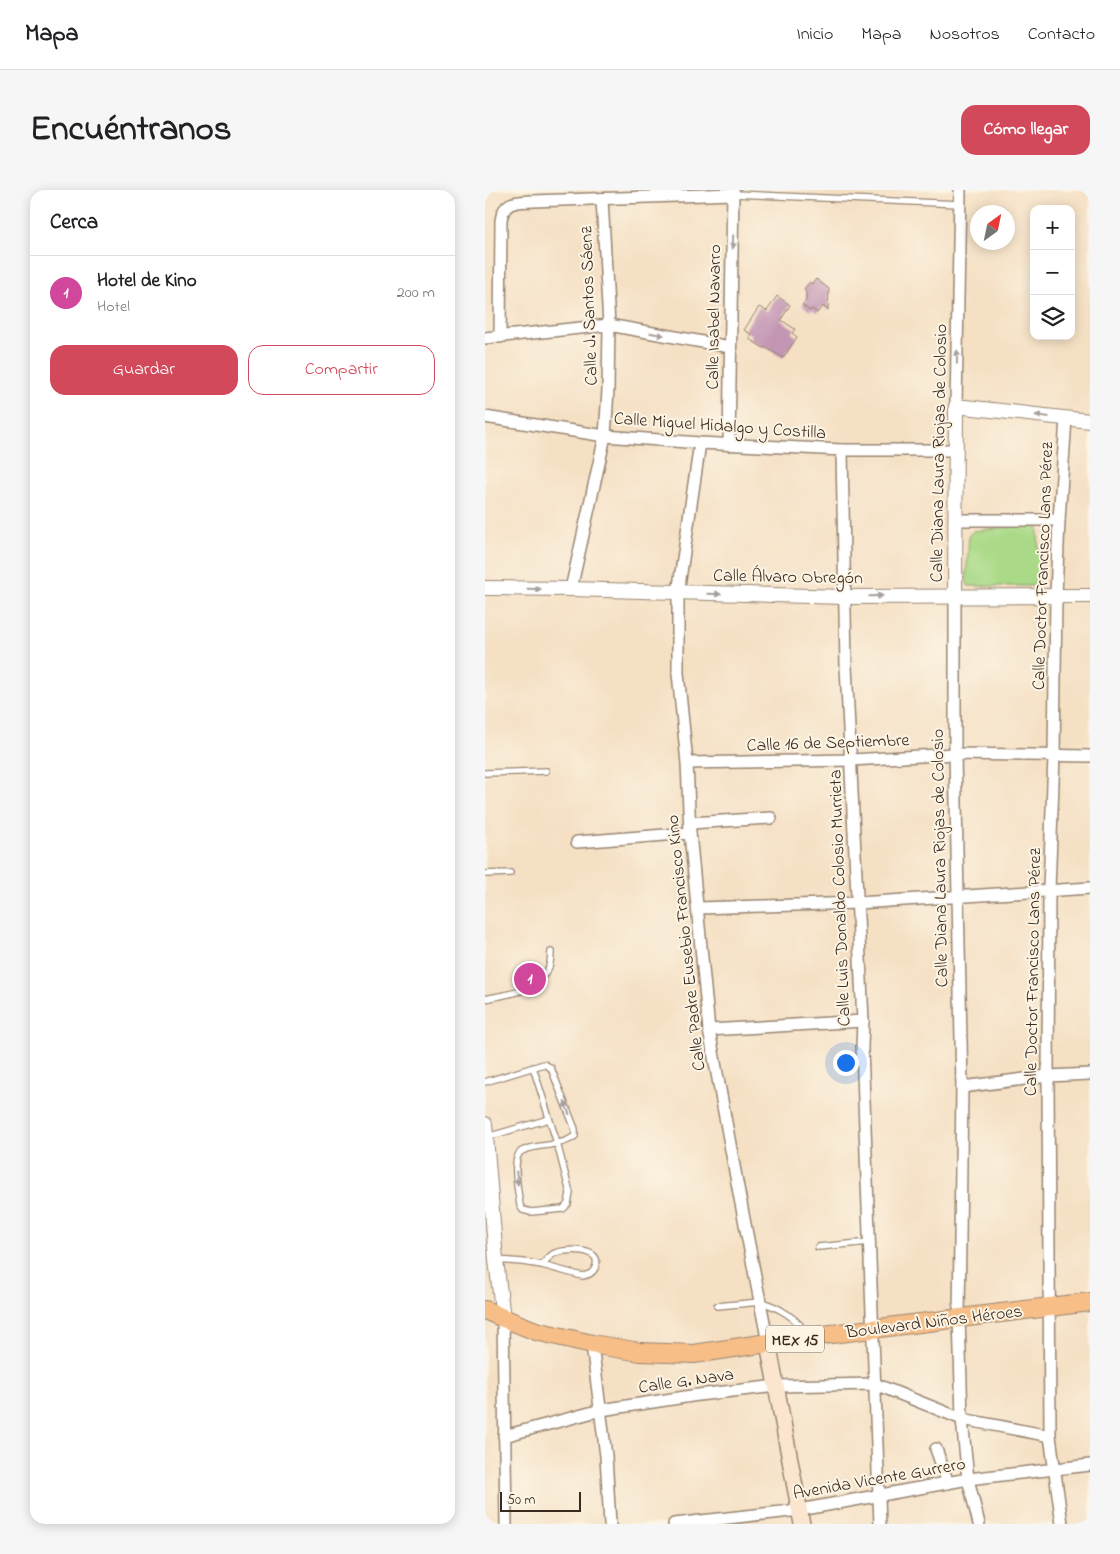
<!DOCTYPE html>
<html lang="es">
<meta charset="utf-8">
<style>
:root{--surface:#fff;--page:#f6f6f6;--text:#202124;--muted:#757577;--line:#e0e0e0;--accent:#d1495b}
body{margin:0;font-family:"Indie Flower",sans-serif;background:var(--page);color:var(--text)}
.controls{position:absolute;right:15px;top:15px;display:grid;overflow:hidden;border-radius:10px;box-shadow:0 2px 12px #0003}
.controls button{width:45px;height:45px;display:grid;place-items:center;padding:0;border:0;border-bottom:1px solid var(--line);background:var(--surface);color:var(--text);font:25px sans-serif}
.compass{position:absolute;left:485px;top:15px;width:45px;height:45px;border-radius:50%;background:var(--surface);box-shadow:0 2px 12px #0003;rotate:33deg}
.scale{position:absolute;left:15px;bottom:12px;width:81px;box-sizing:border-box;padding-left:5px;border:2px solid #3b2a1e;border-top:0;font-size:14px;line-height:18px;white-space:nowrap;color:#3b2a1e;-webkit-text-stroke:4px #fcf5e5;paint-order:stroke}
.you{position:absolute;left:360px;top:872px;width:18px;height:18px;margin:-12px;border:4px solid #fff;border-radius:50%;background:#1a73e8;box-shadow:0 0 0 8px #1a73e833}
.badge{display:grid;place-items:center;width:32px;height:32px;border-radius:50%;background:var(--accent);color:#fff;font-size:16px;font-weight:700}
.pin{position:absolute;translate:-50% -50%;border:2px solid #fff;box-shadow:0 1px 5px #0006}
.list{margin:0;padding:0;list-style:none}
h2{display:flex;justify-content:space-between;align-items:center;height:65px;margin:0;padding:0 20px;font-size:21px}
h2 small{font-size:16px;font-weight:400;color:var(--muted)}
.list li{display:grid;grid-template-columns:32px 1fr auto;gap:15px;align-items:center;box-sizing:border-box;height:75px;padding:0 20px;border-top:1px solid var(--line)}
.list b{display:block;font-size:19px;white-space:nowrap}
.list p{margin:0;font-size:16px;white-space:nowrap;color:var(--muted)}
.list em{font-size:16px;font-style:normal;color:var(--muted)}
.actions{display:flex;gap:10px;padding:15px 20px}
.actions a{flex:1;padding:11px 0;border:1px solid var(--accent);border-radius:15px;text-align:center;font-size:18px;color:var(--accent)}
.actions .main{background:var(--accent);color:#fff}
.icon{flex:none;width:28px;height:28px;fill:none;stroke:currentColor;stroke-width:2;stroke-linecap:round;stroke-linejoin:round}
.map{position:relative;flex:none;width:605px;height:1334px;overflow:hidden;border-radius:15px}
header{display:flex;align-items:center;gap:30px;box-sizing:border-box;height:70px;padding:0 25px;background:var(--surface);border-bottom:1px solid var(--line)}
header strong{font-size:24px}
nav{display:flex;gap:28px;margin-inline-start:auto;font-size:18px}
.intro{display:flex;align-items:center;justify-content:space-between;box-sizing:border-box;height:120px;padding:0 30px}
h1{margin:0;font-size:35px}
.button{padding:12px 22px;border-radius:15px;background:var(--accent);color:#fff;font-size:18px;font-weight:700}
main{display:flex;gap:30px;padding:0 30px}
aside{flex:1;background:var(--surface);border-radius:15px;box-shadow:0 2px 12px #0003}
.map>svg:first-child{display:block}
.green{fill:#aada88;stroke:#728253}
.building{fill:#c295b3}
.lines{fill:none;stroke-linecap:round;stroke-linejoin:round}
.service-casing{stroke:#988571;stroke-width:8}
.minor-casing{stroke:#988571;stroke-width:14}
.tertiary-casing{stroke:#988571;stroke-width:16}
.secondary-casing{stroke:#988571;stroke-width:18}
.primary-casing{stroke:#988571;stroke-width:20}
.service{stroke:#fff;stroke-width:5.5}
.minor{stroke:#fff;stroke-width:11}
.tertiary{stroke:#fff;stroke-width:14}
.secondary{stroke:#fce5cf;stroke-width:15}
.primary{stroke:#f7be87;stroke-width:18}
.oneway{fill:#a79f9a}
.labels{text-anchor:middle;stroke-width:4;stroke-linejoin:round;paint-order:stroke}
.shield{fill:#fcf5e5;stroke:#75675a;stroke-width:1}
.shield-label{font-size:16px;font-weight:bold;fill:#3b2a1e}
.street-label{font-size:18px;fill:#3b2a1e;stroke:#fcf5e5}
</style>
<header>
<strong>Mapa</strong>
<nav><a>Inicio</a><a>Mapa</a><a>Nosotros</a><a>Contacto</a></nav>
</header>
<div class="intro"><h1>Encuéntranos</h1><a class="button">Cómo llegar</a></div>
<main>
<aside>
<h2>Cerca<small></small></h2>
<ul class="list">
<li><span class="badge" style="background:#d1479c">1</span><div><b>Hotel de Kino</b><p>Hotel</p></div><em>200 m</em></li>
</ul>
<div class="actions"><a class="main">Guardar</a><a>Compartir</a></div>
</aside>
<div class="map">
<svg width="605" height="1334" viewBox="0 0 605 1334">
<rect width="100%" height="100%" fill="#fcf5e5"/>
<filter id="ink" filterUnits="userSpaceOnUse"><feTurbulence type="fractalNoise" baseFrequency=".02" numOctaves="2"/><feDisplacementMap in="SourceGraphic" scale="10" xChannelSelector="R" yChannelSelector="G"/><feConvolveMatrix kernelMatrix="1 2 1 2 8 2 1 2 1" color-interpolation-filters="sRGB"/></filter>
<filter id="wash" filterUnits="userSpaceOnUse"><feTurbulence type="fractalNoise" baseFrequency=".0096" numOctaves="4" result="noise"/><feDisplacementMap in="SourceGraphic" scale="20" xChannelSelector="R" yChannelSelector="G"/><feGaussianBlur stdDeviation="1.12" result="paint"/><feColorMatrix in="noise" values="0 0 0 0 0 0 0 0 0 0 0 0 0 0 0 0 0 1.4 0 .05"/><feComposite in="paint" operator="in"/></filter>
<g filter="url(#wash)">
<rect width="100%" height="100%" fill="#f5e0c4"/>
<polygon class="green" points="549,334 553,339 554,391 548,396 483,396 481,390 484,345 488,341"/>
<g id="blocks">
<g class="building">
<polygon points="331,89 344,99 343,120 338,116 332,123 327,119 325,121 317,115 321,111 321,102 319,99 325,92 327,94"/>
<polygon points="292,106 305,115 296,130 310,139 307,143 312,147 298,168 280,157 279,158 264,149 267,145 259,140 274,117 282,121"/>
</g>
</g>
</g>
<g filter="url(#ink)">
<use href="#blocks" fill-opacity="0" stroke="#988571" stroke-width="1"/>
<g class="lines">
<g class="service-casing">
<g id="service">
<polyline points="249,4 475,14"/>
<polyline points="0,583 61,581"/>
<polyline points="0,684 25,683"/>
<path d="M0,809c23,-5 53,-7 64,-32 1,-4 2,-10 2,-15"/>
<path d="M0,892l59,-18 7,4 24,61v7c-8,6 -16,7 -26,9 -8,1 -19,2 -27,6 -12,6 -3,43 -2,55l3,4 8,2 32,-3 5,-5 2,-11 -13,-50 -24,-76"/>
<polyline points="2,947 64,929"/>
<polyline points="333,1057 385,1052"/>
<path d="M11,1070l27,2 19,3 40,11c6,-1 10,-2 13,-8 10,-21 -31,-20 -42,-14 -4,3 -8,7 -11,11"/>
<path d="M232,1116l43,-4c18,4 38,17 48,33"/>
</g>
</g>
<g class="minor-casing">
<g id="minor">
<path d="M15,147l1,-117c3,-20 16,-18 32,-19l201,-7"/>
<polyline points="0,148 124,135 245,157"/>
<polyline points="471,216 475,0"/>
<polyline points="0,227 120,246 215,253 357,260 470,260"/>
<polyline points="215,253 193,403 193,483 202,573 205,643 224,840 254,1003 283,1153"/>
<polyline points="244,255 248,0"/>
<polyline points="357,260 361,476 378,831 377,857 395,1334"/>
<polyline points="470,330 574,330"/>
<polyline points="86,399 120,246 123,200 124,135 117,9"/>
<polyline points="470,406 470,564 477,897 474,1127 477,1229 483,1289 494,1334"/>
<polyline points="202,573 366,570 470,564 605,566"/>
<polyline points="205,633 286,628"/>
<polyline points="92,652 205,643"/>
<polyline points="213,718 373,713 605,698"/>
<polyline points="224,840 378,831"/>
<polyline points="477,897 563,886 605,884"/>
<polyline points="18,1128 21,1334"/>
<polyline points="107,1154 121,1266 125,1334"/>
<polyline points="19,1246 116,1220 213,1205 292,1196 390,1194 477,1229 565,1246"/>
<polyline points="451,1259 463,1293"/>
<polyline points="189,1334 315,1320 483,1289 605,1275"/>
<polyline points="577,1334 565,1246 563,886 564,700 569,566 571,406 574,330 581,229"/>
</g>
</g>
<g class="tertiary-casing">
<g id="tertiary">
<polyline points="0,398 86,399 359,407 605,406"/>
<polyline points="470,406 471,216 605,231"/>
<polyline points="0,934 11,1070 18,1128"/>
</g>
</g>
<g class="secondary-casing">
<polyline id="secondary" points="283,1153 317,1334"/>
</g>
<g class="primary-casing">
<polyline id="primary" points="0,1120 18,1128 51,1141 107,1154 155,1162 209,1164 330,1146 605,1112"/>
</g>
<use href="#service" class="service"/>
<use href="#minor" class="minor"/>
<use href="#tertiary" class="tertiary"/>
<use href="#secondary" class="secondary"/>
<use href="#primary" class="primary"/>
</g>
<defs><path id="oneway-solid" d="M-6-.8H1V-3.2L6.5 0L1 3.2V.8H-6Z" transform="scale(1.25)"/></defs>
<g class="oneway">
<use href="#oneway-solid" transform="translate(248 52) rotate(92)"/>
<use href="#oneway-solid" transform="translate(172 144) rotate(10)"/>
<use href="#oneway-solid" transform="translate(472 167) rotate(-89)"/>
<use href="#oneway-solid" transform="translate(557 226) rotate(-173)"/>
<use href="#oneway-solid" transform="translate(49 399) rotate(1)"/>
<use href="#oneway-solid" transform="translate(229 404) rotate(1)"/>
<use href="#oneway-solid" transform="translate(391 406) rotate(-1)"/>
<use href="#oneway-solid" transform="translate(82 918) rotate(-111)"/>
<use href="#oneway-solid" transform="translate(32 988) rotate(83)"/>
</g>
</g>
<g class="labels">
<rect class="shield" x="281" y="1135.5" width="58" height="27" rx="4"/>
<g class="shield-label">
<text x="310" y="1155">MEX 15</text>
</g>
<g class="street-label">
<text transform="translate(103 116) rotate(-92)" y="6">Calle J. Santos Sáenz</text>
<text transform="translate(228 127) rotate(-89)" y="6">Calle Isabel Navarro</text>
<text transform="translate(235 235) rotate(4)" y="6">Calle Miguel Hidalgo y Costilla</text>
<text transform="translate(453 263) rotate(-89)" y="6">Calle Diana Laura Riojas de Colosio</text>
<text transform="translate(557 376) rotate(-88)" y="6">Calle Doctor Francisco Lans Pérez</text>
<text transform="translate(303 386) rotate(1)" y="6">Calle Álvaro Obregón</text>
<text transform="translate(343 552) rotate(-2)" y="6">Calle 16 de Septiembre</text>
<text transform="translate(454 668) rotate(-91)" y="6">Calle Diana Laura Riojas de Colosio</text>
<text transform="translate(354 708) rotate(-92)" y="6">Calle Luis Donaldo Colosio Murrieta</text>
<text transform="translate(200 753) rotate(-96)" y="6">Calle Padre Eusebio Francisco Kino</text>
<text transform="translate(547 782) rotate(-89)" y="6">Calle Doctor Francisco Lans Pérez</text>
<text transform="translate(449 1131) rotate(-7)" y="6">Boulevard Niños Héroes</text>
<text transform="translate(201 1190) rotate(-8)" y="6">Calle G. Nava</text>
<text transform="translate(394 1288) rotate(-10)" y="6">Avenida Vicente Gurrero</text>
</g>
</g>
</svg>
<div class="controls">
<button>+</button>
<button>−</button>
<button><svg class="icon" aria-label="layers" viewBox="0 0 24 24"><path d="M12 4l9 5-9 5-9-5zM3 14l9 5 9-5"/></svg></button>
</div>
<svg class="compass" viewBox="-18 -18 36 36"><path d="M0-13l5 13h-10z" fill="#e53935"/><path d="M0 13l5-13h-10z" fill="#757577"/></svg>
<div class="scale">50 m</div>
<div class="you"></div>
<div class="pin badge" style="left:45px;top:789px;background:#d1479c">1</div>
</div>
</main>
